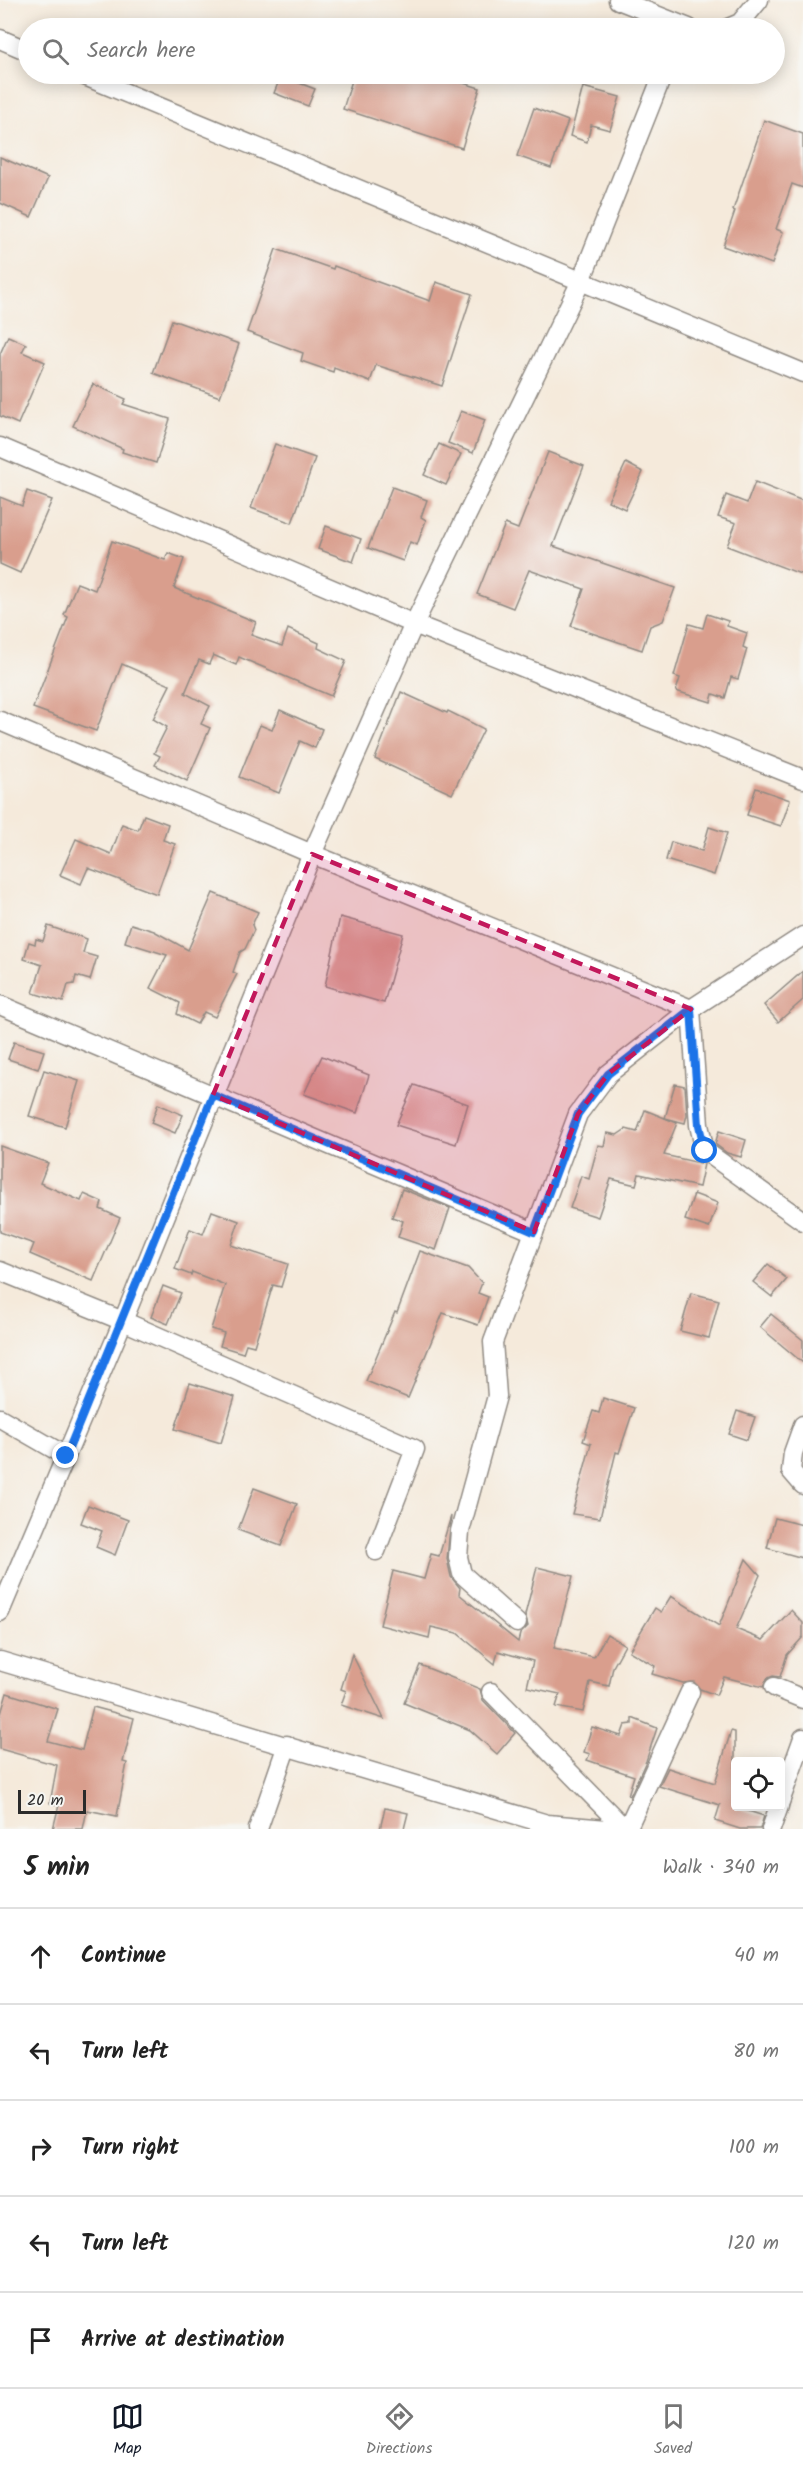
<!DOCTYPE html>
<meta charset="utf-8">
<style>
:root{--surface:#fff;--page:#f6f6f6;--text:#222;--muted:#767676;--line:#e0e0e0;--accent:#111827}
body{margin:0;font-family:Kalam,sans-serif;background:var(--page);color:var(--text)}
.controls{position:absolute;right:18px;bottom:18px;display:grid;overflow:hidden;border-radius:6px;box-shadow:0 3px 15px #0003}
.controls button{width:54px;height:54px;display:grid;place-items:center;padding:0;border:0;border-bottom:2px solid var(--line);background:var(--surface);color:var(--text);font:30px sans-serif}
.scale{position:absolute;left:18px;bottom:15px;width:68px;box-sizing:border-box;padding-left:6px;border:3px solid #2b2b2b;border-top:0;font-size:16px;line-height:21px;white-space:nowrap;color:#2b2b2b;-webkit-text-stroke:4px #f6f6f2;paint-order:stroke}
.stop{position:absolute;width:18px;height:18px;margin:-14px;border:4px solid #1a73e8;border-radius:50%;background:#fff}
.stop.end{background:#1a73e8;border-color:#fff;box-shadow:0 2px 6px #0008}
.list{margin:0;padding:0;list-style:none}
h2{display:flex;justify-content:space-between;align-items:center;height:78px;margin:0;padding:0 24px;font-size:26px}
h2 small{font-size:20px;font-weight:400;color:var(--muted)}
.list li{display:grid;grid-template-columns:39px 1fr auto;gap:18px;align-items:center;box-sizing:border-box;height:96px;padding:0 24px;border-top:2px solid var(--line)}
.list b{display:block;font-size:22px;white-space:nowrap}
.list em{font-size:20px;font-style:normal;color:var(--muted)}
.icon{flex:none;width:33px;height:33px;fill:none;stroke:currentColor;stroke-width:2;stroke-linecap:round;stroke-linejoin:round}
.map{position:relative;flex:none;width:803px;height:1829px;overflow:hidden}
.search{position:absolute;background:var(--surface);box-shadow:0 3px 15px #0003;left:18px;right:18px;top:18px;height:66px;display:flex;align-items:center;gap:15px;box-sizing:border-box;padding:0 21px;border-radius:33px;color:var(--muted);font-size:22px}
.sheet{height:558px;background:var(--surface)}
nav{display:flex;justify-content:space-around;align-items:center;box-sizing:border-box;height:84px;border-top:2px solid var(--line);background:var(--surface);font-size:16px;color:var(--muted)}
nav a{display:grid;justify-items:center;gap:3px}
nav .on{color:var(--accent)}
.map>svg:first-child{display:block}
.building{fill:#d99e8d}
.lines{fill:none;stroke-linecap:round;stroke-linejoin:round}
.street-casing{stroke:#908a83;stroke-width:21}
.street{stroke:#fff;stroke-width:18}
.route{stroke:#1a73e8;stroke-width:8}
.marked{fill:#c2185b;fill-opacity:0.2;stroke:#c2185b;stroke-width:4.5;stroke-dasharray:12 8;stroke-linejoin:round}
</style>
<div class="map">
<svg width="803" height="1829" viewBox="0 0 803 1829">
<rect width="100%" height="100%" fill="#f6f6f2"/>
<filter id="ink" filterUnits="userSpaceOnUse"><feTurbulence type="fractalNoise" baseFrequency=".0167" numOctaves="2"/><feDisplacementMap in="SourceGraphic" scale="12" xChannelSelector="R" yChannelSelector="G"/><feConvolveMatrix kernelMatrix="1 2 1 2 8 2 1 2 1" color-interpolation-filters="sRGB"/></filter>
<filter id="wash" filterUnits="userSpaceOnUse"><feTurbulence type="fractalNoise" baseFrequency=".008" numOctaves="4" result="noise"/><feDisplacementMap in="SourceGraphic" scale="24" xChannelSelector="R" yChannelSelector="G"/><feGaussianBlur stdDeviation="1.35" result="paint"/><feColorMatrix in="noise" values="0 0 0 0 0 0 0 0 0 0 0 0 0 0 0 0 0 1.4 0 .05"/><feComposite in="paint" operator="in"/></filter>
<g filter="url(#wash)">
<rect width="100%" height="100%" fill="#f5eadb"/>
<g id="blocks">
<g class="building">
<polygon points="354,74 433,74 480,88 462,148 343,109"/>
<polygon points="281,76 315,89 308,106 274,93"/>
<polygon points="583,87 620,97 610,130 591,125 587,142 570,136"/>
<polygon points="534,108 568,121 551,168 517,156"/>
<polygon points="764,120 803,134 803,188 792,184 776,229 783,232 772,264 723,246 735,211 733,210"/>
<polygon points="0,157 48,178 31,217 0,203"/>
<polygon points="276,249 333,269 334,266 430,301 436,282 472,294 442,386 376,365 370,382 334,368 333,372 301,361 303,353 247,332"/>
<polygon points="172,320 239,344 220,397 153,373"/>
<polygon points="8,336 26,344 22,352 45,362 18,424 0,416 0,354"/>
<polygon points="93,384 126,399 123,404 170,419 156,463 122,452 123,449 73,426"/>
<polygon points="461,411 485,420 473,453 448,443"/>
<polygon points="275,444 315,458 292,523 251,508"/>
<polygon points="439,444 461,454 446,485 424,475"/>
<polygon points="548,452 584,466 553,546 675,588 663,621 650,626 642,650 571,626 584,589 529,570 513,608 477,594 505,524 518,529"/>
<polygon points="626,463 643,472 625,509 608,501"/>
<polygon points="755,482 803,501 803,575 727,546 736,523 718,517 726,495 747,503"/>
<polygon points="392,487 427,500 421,517 426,520 417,545 410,542 403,561 368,548"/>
<polygon points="27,491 52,500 20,573 0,564 0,497 22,506"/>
<polygon points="326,526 361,539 353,562 318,549"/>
<polygon points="112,541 165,560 168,553 184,559 174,588 256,622 251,635 282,646 288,629 319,643 318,648 346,661 331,696 239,657 236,665 213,655 209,664 199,660 185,693 210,706 201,724 210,728 187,781 155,765 160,756 154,753 167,727 153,719 170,685 122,664 96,731 33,708 68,617 64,615 77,583 95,590"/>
<polygon points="707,614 728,621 727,626 747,633 743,647 747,649 738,679 731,677 725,698 713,694 711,702 676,691 680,678 674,676 689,624 703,628"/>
<polygon points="401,692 447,713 448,711 484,729 452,794 375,759"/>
<polygon points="280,710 322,729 315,748 300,741 279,793 239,777 260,725 272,730"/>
<polygon points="756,788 790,800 781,826 747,815"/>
<polygon points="144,815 168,824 163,840 175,844 157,894 88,868 81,884 60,875 76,839 111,854 122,824 138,830"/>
<polygon points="709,827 727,833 714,875 666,860 671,842 702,851"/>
<polygon points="213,893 258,912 252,925 254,930 245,949 240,952 233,972 237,974 215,1017 204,1012 197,1024 177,1014 180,1003 150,988 167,955 125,942 131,924 154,931 188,950"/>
<polygon points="340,917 403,934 384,1003 325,986"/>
<polygon points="48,926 87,939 83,953 97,957 90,980 76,976 74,984 68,985 63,1002 33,993 42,965 24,959 29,942 35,944 36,939 43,941"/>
<polygon points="803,971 803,1000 778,1022 764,1005"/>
<polygon points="14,1042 44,1051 38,1069 8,1059"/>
<polygon points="322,1056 369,1075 357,1113 304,1094"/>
<polygon points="44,1070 79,1081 65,1127 29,1116"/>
<polygon points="675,1084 685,1086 687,1115 685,1123 665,1118"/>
<polygon points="414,1085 468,1104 456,1144 396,1125"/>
<polygon points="158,1104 183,1115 175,1133 151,1123"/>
<polygon points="645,1110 677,1123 664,1155 704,1164 699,1187 639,1174 636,1185 611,1179 598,1217 570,1208 581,1176 589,1179 598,1145 604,1146 607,1133 617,1135 626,1129 637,1132"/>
<polygon points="719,1131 746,1140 741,1157 727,1153 715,1144"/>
<polygon points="0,1146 48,1163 40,1183 81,1201 84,1194 102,1202 100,1209 120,1218 93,1281 30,1254 34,1244 0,1232"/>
<polygon points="402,1189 450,1208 436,1250 398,1237 403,1221 392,1217"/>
<polygon points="694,1194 718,1203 709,1228 685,1220"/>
<polygon points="212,1211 239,1221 231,1245 288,1264 281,1287 273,1285 254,1346 246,1344 243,1353 220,1346 224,1333 211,1329 225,1285 192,1272 191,1275 175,1269 190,1229 203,1234"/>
<polygon points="420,1251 468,1268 482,1283 478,1293 488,1297 478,1325 443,1313 408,1398 366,1381 395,1312 397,1313"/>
<polygon points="768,1264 787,1279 772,1297 753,1282"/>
<polygon points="163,1286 181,1293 168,1324 151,1317"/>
<polygon points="691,1293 719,1300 709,1338 680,1331"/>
<polygon points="771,1314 803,1340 803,1363 760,1327"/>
<polygon points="190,1383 235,1397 221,1443 175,1429"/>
<polygon points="603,1398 634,1408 619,1453 616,1452 600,1518 572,1514 591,1444 583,1441 593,1411 599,1413"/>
<polygon points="737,1411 755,1417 747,1440 729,1434"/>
<polygon points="254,1488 297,1504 281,1546 238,1530"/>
<polygon points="88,1505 128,1520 115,1555 96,1547 102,1531 81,1523"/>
<polygon points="451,1516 447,1559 451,1577 460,1588 459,1594 518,1642 520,1634 528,1626 525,1615 537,1567 573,1576 554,1648 594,1657 607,1634 625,1645 613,1667 609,1686 590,1682 583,1712 556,1707 560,1694 527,1687 533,1661 498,1651 495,1664 457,1633 431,1627 429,1638 380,1625 393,1571 424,1579 431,1554 439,1556"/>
<polygon points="775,1518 803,1525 803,1558 767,1548"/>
<polygon points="746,1559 760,1575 736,1629 763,1640 791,1610 803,1623 803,1637 787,1655 780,1677 773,1676 768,1678 763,1687 724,1677 716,1695 700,1689 694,1682 683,1683 652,1674 655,1666 629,1651 655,1608 661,1612 671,1596 719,1626"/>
<polygon points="352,1654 384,1719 341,1705 346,1691 341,1689"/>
<polygon points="420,1665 480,1689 483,1700 515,1733 497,1754 470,1730 404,1703"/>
<polygon points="7,1693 58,1709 48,1741 82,1750 93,1707 134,1718 123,1762 127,1763 117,1816 87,1810 83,1829 53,1829 59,1805 50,1803 57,1765 0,1749 0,1717"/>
<polygon points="632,1718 657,1728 646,1761 630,1796 628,1795 634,1776 587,1760 590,1754 584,1752 592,1727 621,1736 625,1725 632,1724"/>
<polygon points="731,1731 735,1732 735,1807 764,1816 760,1829 740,1829 715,1821 720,1805 659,1786 668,1768 715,1783"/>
<polygon points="385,1808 408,1813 404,1829 380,1829"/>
</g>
</g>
</g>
<g filter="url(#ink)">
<use href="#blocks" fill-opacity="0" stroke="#908a83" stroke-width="1.5"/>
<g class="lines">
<g class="street-casing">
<g id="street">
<polyline points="618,0 689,28"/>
<polyline points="728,28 740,23 759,0"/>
<polyline points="0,39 28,51"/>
<polyline points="80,74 803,373"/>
<polyline points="0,447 414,624 803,779"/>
<polyline points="0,721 312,854 691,1009 699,1125 705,1151 803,1221"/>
<polyline points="0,1005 534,1232"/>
<polyline points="0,1271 123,1321 415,1449 376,1551"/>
<polyline points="0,1418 66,1456"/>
<polyline points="803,1425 793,1453 791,1471 803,1485"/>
<polyline points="0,1612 123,1321 312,854 414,624 581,281 663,74"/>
<polyline points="517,1623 462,1574 458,1557 460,1531 497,1396 493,1342 578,1114 608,1074 691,1009 803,936"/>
<polyline points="0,1661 547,1824 607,1829"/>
<polyline points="774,1687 803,1699"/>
<polyline points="491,1692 625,1829"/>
<polyline points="780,1802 803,1738"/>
<polyline points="258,1829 287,1745"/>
<polyline points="627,1829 690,1692"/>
<polyline points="771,1829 779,1806"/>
</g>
</g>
<use href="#street" class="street"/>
</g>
</g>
<g class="lines" filter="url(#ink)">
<polyline class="route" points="66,1456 213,1095 534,1232 578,1114 608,1074 691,1009 699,1125 705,1151"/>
</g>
<path class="marked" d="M312,854l379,155 -83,65 -30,40 -44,118 -321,-137z"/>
</svg>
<div class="controls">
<button><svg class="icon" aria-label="locate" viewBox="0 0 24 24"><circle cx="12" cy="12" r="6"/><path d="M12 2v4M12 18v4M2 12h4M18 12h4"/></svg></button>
</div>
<div class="scale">20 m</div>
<div class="stop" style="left:705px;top:1151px"></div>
<div class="stop end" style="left:66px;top:1456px"></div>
<div class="search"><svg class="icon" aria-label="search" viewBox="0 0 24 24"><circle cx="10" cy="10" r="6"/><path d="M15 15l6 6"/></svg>Search here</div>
</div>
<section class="sheet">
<h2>5 min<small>Walk · 340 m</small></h2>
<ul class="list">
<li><svg class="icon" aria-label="ahead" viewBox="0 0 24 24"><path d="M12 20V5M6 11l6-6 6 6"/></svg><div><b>Continue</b></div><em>40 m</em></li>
<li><svg class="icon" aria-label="left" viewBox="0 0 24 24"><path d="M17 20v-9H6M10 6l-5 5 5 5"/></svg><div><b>Turn left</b></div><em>80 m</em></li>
<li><svg class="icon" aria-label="right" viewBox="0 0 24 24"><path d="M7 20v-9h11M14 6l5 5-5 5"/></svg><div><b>Turn right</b></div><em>100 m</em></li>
<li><svg class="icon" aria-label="left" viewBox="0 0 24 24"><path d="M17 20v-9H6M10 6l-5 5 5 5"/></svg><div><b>Turn left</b></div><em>120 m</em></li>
<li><svg class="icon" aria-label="arrive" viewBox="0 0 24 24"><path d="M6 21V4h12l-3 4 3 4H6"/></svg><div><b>Arrive at destination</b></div></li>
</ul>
</section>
<nav>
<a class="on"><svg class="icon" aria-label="map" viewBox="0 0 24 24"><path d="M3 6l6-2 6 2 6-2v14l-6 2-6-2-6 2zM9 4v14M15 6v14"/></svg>Map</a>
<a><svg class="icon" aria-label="directions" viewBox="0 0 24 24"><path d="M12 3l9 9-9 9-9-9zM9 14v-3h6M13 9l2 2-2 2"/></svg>Directions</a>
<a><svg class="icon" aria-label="saved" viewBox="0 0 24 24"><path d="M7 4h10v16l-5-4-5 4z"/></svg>Saved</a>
</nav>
